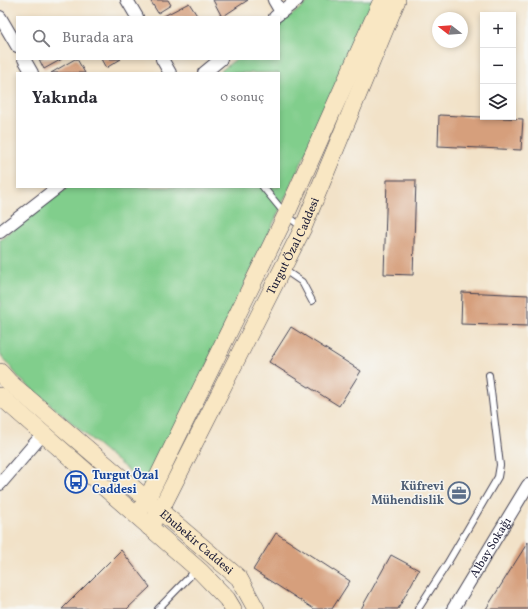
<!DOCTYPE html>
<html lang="tr">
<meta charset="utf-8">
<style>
:root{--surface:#fff;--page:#f7f7f7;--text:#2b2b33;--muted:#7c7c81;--line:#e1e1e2}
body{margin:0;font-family:Vollkorn,serif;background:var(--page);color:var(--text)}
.controls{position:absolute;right:12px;top:12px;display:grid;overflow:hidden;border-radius:0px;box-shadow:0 2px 6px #0003}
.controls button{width:36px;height:36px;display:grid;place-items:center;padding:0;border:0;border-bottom:1px solid var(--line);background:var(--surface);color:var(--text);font:20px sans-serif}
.compass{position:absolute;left:432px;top:12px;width:36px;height:36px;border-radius:50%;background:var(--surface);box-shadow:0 2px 6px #0003;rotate:287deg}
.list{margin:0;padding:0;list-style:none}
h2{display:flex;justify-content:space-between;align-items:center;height:52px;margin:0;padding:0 16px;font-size:17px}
h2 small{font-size:13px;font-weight:400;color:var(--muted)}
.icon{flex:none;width:22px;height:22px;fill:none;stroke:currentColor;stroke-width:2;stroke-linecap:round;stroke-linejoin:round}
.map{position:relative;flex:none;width:528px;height:609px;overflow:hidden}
.search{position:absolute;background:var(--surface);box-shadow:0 2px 6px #0003;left:16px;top:16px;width:264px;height:44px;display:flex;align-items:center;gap:10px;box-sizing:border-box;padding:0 14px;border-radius:0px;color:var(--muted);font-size:15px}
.panel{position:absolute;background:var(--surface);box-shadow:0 2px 6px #0003;left:16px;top:72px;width:264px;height:116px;border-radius:0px}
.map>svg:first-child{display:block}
.green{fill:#81ce8c;stroke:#527864}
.building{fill:#d69f7b}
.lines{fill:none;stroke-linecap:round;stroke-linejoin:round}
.lane-casing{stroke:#413f50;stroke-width:8}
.street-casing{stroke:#413f50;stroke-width:14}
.secondary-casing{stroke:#413f50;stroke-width:18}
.lane{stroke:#fff;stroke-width:6}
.street{stroke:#fff;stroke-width:12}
.secondary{stroke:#f9e7c3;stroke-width:17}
.labels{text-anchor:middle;stroke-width:3;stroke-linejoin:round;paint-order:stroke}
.street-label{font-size:12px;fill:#22223b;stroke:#f6f6f2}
.transit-label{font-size:12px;font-weight:bold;fill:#164399;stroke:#f6f6f2;text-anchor:start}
.service-label{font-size:12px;font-weight:bold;fill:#4e5e75;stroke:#f6f6f2;text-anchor:end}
</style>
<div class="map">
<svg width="528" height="609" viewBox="0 0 528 609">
<rect width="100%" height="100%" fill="#f6f6f2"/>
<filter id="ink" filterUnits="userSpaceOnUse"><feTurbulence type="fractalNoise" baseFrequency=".025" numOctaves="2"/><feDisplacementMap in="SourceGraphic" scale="8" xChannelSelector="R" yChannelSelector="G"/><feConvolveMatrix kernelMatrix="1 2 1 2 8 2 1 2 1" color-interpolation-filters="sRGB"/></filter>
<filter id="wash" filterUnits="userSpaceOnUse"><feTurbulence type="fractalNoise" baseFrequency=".012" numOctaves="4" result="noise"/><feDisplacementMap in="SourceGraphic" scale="16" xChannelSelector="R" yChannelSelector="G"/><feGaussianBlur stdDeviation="0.9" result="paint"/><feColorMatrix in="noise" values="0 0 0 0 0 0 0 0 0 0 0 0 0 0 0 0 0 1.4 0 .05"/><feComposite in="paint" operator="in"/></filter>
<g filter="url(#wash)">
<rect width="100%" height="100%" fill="#f2e2c8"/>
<polygon class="green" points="311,0 377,0 150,489 20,379 0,354 0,239 68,187 279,187 279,73 218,73 236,59 279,59 279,25"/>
<g id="blocks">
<g class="building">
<polygon points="150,0 168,0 171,5 158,13"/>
<polygon points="213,0 248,0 222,17"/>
<polygon points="189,3 198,17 162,17"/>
<polygon points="39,59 62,59 44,69"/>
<polygon points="75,59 77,59 85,73 51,73"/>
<polygon points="101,59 121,59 106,68"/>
<polygon points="439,115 523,119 521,150 438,146"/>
<polygon points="387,180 416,180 413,275 384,274"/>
<polygon points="462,292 528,295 528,326 461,324"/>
<polygon points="291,327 361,371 339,406 269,362"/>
<polygon points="276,533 350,581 332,609 314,609 253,570"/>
<polygon points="528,542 528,609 486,609"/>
<polygon points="121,550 150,587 127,609 62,609"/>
<polygon points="391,555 419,570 398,609 361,609"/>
</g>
</g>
</g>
<g filter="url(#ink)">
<use href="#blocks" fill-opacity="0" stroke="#413f50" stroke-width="1"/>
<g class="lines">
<g class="lane-casing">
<g id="lane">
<polyline points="263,187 286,215 302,227"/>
<polyline points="283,269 302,282 312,301"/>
<polyline points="158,609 196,570"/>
<polyline points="418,609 447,564 498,477 500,465 489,375"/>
</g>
</g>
<g class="street-casing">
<g id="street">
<polyline points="127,0 137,17"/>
<polyline points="274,0 281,12"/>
<polyline points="0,17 17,46"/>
<polyline points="275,17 297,0"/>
<polyline points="24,59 32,73"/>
<polyline points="162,59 170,73"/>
<polyline points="204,73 221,59"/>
<polyline points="0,232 58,187"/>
<polyline points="0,484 43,434"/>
<path id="s1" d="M453,609l75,-124"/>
</g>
</g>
<g class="secondary-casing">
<g id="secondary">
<path id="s2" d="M0,372l9,10 230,196 17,31"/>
<polyline points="0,396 201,572 227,599 233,609"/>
<polyline points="137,516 147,499 286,215 382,0"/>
<path id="s3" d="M149,527l11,-16 143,-283 94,-228"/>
</g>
</g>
<use href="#lane" class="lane"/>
<use href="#street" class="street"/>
<use href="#secondary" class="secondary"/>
</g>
</g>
<defs>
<g id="bus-ring" transform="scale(1.15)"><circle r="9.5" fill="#f6f6f2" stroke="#1a4fb4" stroke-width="1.5"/><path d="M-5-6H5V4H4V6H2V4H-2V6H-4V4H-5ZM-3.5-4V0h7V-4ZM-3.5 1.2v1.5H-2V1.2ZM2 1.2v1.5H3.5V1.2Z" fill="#1a4fb4"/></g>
<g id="office-ring" transform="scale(1.15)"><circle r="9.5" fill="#f6f6f2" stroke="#5c6f8a" stroke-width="1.5"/><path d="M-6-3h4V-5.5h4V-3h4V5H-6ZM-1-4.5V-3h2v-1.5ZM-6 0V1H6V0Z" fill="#5c6f8a"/></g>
</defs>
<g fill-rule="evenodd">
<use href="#bus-ring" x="76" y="482"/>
<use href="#office-ring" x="459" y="493"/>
</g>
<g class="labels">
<g class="street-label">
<text dy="4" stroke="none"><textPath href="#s3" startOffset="316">Turgut Özal Caddesi</textPath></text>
<text dy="4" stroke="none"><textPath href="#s2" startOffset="260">Ebubekir Caddesi</textPath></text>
<text dy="4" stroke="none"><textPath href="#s1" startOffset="72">Albay Sokağı</textPath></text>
</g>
<g class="transit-label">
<text x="92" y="479">Turgut Özal<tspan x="92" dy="14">Caddesi</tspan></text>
</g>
<g class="service-label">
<text x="444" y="490">Küfrevi<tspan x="444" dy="14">Mühendislik</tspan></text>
</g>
</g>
</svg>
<div class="controls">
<button>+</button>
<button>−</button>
<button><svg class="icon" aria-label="layers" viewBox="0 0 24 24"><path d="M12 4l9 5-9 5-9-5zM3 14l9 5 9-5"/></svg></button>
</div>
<svg class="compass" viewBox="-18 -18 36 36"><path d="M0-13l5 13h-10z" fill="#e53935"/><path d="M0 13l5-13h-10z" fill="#7c7c81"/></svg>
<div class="search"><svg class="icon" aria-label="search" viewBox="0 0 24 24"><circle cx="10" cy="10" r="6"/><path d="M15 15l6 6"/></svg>Burada ara</div>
<section class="panel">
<h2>Yakında<small>0 sonuç</small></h2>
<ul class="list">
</ul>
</section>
</div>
